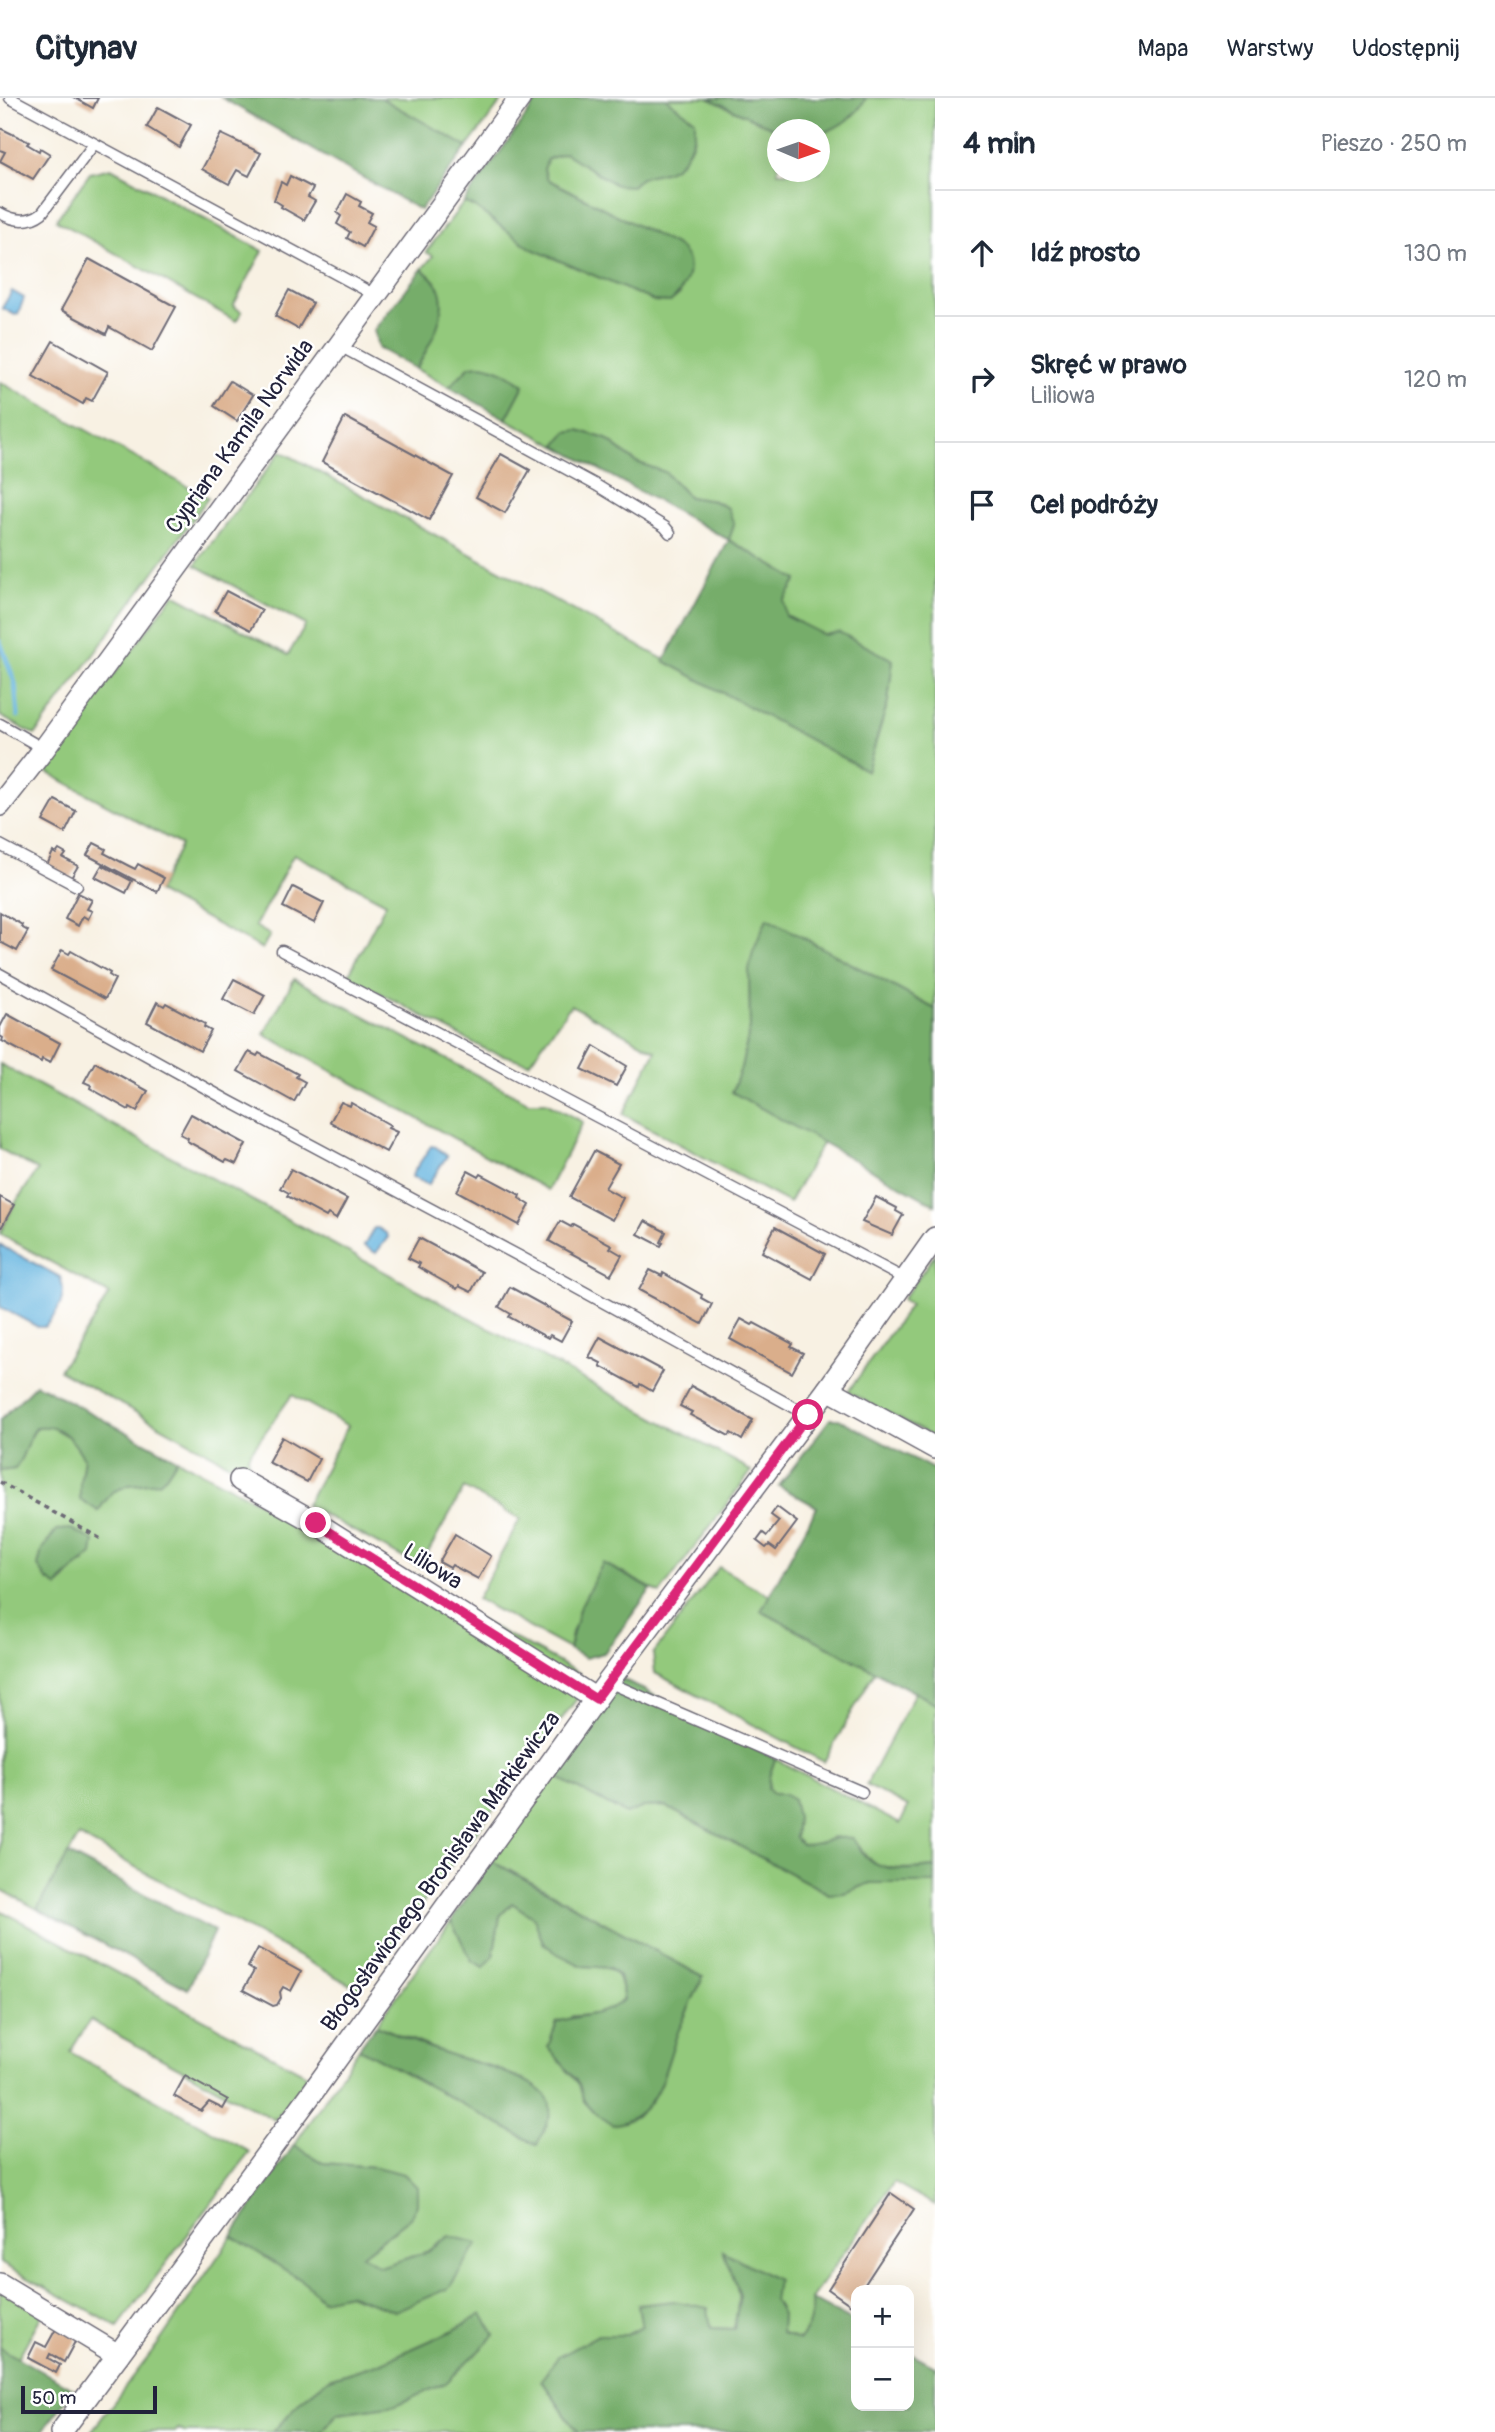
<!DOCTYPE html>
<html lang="pl">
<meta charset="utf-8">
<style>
:root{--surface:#fff;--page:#f2f2f3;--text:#1f2937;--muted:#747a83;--line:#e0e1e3}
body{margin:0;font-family:Pangolin,sans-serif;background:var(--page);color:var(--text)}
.controls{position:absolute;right:21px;bottom:21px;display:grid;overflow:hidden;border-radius:14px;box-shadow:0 7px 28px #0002}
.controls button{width:63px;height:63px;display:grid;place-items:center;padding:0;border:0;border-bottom:2px solid var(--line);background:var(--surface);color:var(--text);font:35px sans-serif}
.compass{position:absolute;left:767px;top:21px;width:63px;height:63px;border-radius:50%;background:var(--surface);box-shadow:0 7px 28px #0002;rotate:92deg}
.scale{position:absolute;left:21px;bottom:18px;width:136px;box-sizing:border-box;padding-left:7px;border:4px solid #22223b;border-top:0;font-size:19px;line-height:24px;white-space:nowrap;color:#22223b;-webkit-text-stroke:5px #fff;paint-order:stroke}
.stop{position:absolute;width:21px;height:21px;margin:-16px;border:5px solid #db2777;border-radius:50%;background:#fff}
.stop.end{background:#db2777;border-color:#fff;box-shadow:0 2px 7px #0008}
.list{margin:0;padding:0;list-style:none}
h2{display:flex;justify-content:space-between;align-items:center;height:91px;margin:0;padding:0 28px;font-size:30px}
h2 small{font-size:23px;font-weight:400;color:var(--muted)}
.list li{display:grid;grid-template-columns:46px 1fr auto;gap:21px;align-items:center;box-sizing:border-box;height:126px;padding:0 28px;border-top:2px solid var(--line)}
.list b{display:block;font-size:26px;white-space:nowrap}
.list p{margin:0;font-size:23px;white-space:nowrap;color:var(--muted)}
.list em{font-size:23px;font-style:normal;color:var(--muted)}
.icon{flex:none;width:38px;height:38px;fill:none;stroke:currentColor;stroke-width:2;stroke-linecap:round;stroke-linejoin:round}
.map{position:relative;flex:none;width:935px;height:2334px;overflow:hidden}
header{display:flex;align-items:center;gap:42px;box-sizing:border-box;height:98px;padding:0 35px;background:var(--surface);border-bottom:2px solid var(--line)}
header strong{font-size:33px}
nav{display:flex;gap:38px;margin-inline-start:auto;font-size:24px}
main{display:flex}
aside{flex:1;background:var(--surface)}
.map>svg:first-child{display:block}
.green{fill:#93c97b;stroke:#5a765b;stroke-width:2;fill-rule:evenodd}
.forest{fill:#76ad6b;stroke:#4c6853;stroke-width:2}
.water{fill:#64b4df;stroke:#436b8d;stroke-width:2}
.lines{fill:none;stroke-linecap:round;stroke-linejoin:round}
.stream{stroke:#64b4df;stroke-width:5}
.building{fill:#daae8b}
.service-casing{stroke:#6d6a76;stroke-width:13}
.minor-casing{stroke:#6d6a76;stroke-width:24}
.path{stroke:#6d6a76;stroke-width:3.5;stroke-dasharray:5 5;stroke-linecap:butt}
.service{stroke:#fff;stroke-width:10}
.minor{stroke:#fff;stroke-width:21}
.route{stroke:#db2777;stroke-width:9}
.labels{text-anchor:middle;stroke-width:5;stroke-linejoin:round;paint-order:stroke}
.street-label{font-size:23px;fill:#22223b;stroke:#fff}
</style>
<header>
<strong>Citynav</strong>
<nav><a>Mapa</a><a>Warstwy</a><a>Udostępnij</a></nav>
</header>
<main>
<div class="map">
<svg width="935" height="2334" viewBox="0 0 935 2334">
<rect width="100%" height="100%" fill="#fff"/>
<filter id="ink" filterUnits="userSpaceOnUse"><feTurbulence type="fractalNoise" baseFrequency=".0143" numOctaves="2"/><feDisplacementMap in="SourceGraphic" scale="14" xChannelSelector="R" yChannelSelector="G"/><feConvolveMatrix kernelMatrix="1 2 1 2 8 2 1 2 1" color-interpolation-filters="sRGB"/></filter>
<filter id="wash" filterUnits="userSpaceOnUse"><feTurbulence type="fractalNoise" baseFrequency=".00686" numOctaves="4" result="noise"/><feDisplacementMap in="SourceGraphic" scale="28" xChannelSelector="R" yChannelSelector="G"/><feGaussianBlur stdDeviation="1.57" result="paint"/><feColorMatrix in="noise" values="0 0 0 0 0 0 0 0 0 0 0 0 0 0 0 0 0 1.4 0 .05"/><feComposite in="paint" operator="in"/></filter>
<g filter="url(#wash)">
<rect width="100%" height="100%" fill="#f8f1e3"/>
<g class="green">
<polygon points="381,0 504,0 467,49"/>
<path d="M665,0h43l69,32 1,42h42v-38c18,-7 37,-18 46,-36h69v911l-167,-90 -19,51 1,58 -9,40 -9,24 91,50 -34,61 -166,-89 33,-63 -85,-46 -42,58 -42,-13 -139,-74 38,-73 -92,-49 -39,72 15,9 -8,14 -105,-57 24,-47 -138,-75 131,-176 114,61 18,-30 -111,-60 86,-114 586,319 21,-69 5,-41 -69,-25 -38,-19 -3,-15 14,-21 -68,-40 -15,-39 -25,-4 -24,-25 -29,-10 -30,-23 -28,-9 -11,2 -11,14 -50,-27 18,-34 -15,-11 -39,-8 -21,21 -33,-18 14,-26 5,-62 -13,-12 11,-13 -7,-4 38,-50 12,6 56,41 122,52 16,1 10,-8 8,-21 -141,-94 -3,-10 4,-10 17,-6 51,32c36,-13 82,-13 79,-65z"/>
<polygon points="111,70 263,153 233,208 242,214 236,223 56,122 90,75"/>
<polygon points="0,284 208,400 35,637 0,618"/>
<polygon points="294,881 528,1004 546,1004 583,1024 548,1092 264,936"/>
<polygon points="0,966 742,1367 751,1374 660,1495 603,1465 572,1534 569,1551 477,1501 520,1421 464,1390 420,1469 306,1407 348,1328 292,1297 248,1358 251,1378 59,1272 95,1220 109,1196 0,1136 14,1107 38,1072 0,1051"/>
<polygon points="935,1156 935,1340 848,1294 910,1207 902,1202"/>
<path d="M49,1328l23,13 12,19 -4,25 18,28 14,-19 17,-7 15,-1 22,-8 11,-17 402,214 6,15 -227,301 -279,-153 -42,73 -37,-20v-418l15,-2c10,-13 11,-30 23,-42zM53,1436l32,28 -12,8 -15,17z"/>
<polygon points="719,1469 770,1498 761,1513 875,1573 824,1664 655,1575 653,1556"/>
<path d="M915,1594l20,11v164c-29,2 -60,8 -76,-21l-27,-8 -15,7h-16l-6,-7 2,-21 -14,-23h-10l-5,-5 1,-12 6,-18 125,65 8,-17 -42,-22z"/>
<path d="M554,1678l72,38 17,-7 22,-1 164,88 15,-1 26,-10h65v322l-41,-23 -83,117c2,17 -1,27 -12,41l-19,-7 2,-18 -8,-14 -46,-36c14,26 11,36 6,64l-23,-1 -73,-23 4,22 -15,8h-29l-57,45c14,17 23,37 38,52h-258l17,-19 57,-8 87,-90 -30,16 -72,32 -51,16 -28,22 -28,31h-89l-6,-3 -3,3h-84l65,-85 76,-111 74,47 16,16 26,-5 47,17 54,-75 -20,15 -49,16 -19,-12 34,-25 -19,-63 -53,-4 -29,-18 65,-97 178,96 11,-23 -11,-32 -40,-21 -48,-13 -73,-30 75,-104 11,18 31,18 7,-41 12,-13 22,15 48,48c33,2 35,0 42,34 -16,12 -31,16 -52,16l-24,31 31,37 5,17 10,11 66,-28 18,-53 25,-54 -211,-116z"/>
<polygon points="0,1812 309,1978 275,2022 90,1922 70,1954 250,2054 118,2229 0,2165"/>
<polygon points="0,2182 47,2208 18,2260 0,2250"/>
</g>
<g class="forest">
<polygon points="222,0 381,0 467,49 420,112"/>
<path d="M539,0h126l30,22c1,19 -9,44 -28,51 -17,6 -22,1 -35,15l-16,-1 -51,-32 -17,6 -4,10 3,10 132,68c3,4 8,9 9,14 4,16 -7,32 -18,41l-16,-1 -122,-52 -56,-41 -12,-6z"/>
<path d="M708,0h158c-9,18 -28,30 -46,36v-4h-43z"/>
<path d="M422,171c4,4 9,8 13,12 19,26 -6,65 -19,88l-38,-21 -4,-18z"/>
<path d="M481,267c17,2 29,10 43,20l-18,34 -57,-32 21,-21z"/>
<polygon points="578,332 606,341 636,364 665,374 689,399 714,403 728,410 734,427 729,442 797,482 784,503 786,518 824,537 839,534 893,562 888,604 867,673 664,563 729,442 556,348 567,334"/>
<polygon points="767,820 935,911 935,1107 732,994 741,970 750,930 749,872 753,853"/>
<path d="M36,1286l10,5 131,70 -11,17 -7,6 -30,3 -17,7 -14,19 -18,-12v-16l4,-25c-12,-19 -22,-34 -47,-31 -11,12 -12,29 -22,42l-15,2v-51z"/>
<polygon points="830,1321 839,1321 935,1372 935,1605 761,1513 817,1409 779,1388"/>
<polygon points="71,1431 94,1443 92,1456 61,1483 58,1489 47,1482 38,1468 42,1451 57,1432"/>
<polygon points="603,1465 651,1491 604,1555 585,1560 569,1551 579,1511"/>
<path d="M621,1580l154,81 -6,18 -1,12 5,5h10l10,6 4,17 -2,21 6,7c19,0 33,-10 52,-7 4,6 8,14 13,19 18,17 46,12 69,10v16h-65l-26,10 -15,1 -164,-88 -21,1 -18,7 -72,-38z"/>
<polygon points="68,1756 214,1833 188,1891 37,1811"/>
<path d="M492,1763l211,116c-8,19 -18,37 -25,55 -15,39 -18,84 -65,93l-19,-13 -10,-11 -5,-17 -31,-37 9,-25c25,-9 44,-4 67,-22l-5,-24 -9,-8 -28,-2 -24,-12 -15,-11 -9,-25 -22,-15 -12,13 -7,41 -9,10 -12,-6 -21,-40z"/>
<path d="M376,1927c24,11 49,22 75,30 23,8 85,22 97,44 8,16 -6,32 -11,46l-178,-97z"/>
<polygon points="294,2047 323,2065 376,2069 404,2076 417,2089 417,2106 411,2119 362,2157 380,2169 429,2153 449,2138 478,2145 449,2190 395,2213 348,2196 322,2202 306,2185 232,2138"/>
<path d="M723,2153l54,29 -3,21 8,14 -1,18 18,7c11,-14 14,-24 12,-41l45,24v83h53v-54l26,14v66h-356c-15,-15 -24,-35 -38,-52l17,-23 40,-22h29l15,-8 -4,-22 36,-4 34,7 3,20 23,1 6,-34z"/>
<polygon points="482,2216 495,2237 446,2285 396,2307 338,2315 321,2334 273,2334 301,2303 329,2281 380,2265 452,2233"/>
<polygon points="0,2250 74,2291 42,2334 0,2334"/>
</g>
<g class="water">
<polygon points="12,193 24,200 18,216 15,217 2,210"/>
<polygon points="431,1048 436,1049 447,1058 428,1087 412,1079 413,1075"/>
<polygon points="374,1130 378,1130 387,1136 388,1139 376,1155 364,1148"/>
<path d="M0,1147l60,32c8,19 -2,37 -16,50h-6l-38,-20z"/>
</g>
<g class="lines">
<polyline class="stream" points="0,544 15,585 18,618"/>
</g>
<g id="blocks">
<g class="building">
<polygon points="75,0 98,0 93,10"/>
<polygon points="158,9 191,27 179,49 147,29"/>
<polygon points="0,30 29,44 27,46 39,53 40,50 50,56 33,81 0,63 5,54 0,52"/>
<polygon points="221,36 261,55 249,78 237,72 229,86 202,71"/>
<polygon points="290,78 313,90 308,99 315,103 304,122 281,109 282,107 274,102 281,84 286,87"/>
<polygon points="347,96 361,104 359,108 372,115 367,124 374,128 363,149 347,140 350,134 337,126 341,118 337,115"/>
<polygon points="89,161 176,209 152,253 109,229 106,236 61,212"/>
<polygon points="289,192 313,205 298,231 275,218"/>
<polygon points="53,243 108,274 92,303 86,300 83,306 33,278"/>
<polygon points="230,283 253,297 237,323 214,308"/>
<polygon points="345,319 453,378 429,422 322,364"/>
<polygon points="501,356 530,372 505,415 476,399"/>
<polygon points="226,493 262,512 251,532 215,513"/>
<polygon points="55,702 76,713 65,735 43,723"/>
<polygon points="94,745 106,751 104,755 129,768 135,771 138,766 164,780 157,794 87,757"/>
<polygon points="59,752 66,756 63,760 78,768 71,780 47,767 53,754 56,756"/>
<polygon points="102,767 132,783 126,795 95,779"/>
<polygon points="293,789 324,805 314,825 283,809"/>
<polygon points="78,795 92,802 87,811 92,813 88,821 83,818 78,828 65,821"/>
<polygon points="0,814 22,827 21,829 28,833 17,853 0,844"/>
<polygon points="62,852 69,856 71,853 110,875 109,877 115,881 105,901 51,872"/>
<polygon points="234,881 265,897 254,917 223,901"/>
<polygon points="157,904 164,908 166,905 205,926 204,929 211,933 200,953 147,924"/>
<polygon points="7,916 60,945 50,965 42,961 41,964 2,943 3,940 0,938 0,929"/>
<polygon points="594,948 627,968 616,988 582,971"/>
<polygon points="249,954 257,958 259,955 298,976 296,979 305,984 294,1004 238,973"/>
<polygon points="95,964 148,993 137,1013 130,1009 129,1012 90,990 91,987 84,984"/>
<polygon points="341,1004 350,1008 351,1005 390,1027 388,1030 397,1034 386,1054 330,1024"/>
<polygon points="191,1016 246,1046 236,1066 227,1062 225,1064 187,1043 188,1040 180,1036"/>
<polygon points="594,1053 619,1066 605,1090 623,1100 612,1122 569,1099"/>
<polygon points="291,1071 347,1101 336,1121 328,1116 326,1119 287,1098 289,1095 280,1090"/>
<polygon points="468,1073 479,1079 481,1076 520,1097 519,1100 530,1107 519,1127 457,1093"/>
<polygon points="0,1099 14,1107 0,1132"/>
<polygon points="876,1099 897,1110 896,1113 903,1117 892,1137 862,1124"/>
<polygon points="560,1123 571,1129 573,1126 612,1147 610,1150 622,1157 611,1177 549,1143"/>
<polygon points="645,1123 666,1134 661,1144 663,1145 661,1148 638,1136"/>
<polygon points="775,1129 825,1156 812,1181 762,1154"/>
<polygon points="419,1140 482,1174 471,1194 459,1188 457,1191 418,1169 420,1166 408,1160"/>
<polygon points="650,1172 662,1178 663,1175 702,1197 701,1200 712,1206 702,1226 639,1192"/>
<polygon points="510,1189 572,1223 561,1243 550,1237 548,1240 509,1219 511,1216 499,1209"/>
<polygon points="741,1221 752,1227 754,1225 793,1246 791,1249 803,1255 792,1275 730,1241"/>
<polygon points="600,1239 663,1273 652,1293 640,1286 639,1289 600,1268 601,1265 589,1259"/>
<polygon points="691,1288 753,1322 742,1342 731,1335 729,1338 690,1317 692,1314 680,1308"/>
<polygon points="282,1339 319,1361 307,1384 268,1364"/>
<polygon points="777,1409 797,1424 776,1452 769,1447 766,1450 757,1443 763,1435 767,1438 779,1423 771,1417"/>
<polygon points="455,1436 491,1458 478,1481 452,1467 450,1470 439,1464"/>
<polygon points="258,1850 301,1874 291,1893 283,1889 280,1894 281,1900 277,1907 273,1908 243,1892 254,1873 248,1869"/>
<polygon points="185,1978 228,2002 223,2011 209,2004 201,2013 174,1998"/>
<polygon points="891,2095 914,2111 861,2192 856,2192 856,2199 851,2207 828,2191"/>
<polygon points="57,2229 77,2240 64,2264 50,2256 48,2260 60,2267 56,2275 28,2260 36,2244 46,2249"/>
</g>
</g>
</g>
<g filter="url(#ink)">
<use href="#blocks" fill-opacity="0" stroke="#6d6a76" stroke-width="2"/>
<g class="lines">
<g class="service-casing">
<g id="service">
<polyline points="10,0 375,197"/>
<path d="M0,115c14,8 29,10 42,0l52,-69"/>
<polyline points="338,247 596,387 665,429 670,435"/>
<polyline points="0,626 44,651"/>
<polyline points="0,747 77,788"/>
<polyline points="282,853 905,1181"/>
<polyline points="0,876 229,1003 519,1158 808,1317"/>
<polyline points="608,1584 862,1694"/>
</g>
</g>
<g class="minor-casing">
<g id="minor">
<polyline points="0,707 44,651 520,0"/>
<polyline points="828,1291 935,1350"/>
<polyline points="240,1382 316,1425 596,1601"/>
<polyline points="0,2186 118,2257"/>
<polyline points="61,2334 312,1995 608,1584 828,1291 935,1140"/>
</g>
</g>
<polyline class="path" points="0,1384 101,1441"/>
<use href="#service" class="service"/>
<use href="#minor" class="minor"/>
</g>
</g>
<g class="lines" filter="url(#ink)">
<polyline class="route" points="316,1425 596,1601 808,1317"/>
</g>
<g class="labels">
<g class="street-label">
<text transform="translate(239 338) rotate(-54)" y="8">Cypriana Kamila Norwida</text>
<text transform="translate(433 1468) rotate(32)" y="8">Liliowa</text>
<text transform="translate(440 1773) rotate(-54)" y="8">Błogosławionego Bronisława Markiewicza</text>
</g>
</g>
</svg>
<div class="controls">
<button>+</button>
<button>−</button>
</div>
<svg class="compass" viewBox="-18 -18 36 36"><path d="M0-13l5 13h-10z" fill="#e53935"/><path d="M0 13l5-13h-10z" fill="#747a83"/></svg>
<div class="scale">50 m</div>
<div class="stop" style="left:808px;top:1317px"></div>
<div class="stop end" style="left:316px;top:1425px"></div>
</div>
<aside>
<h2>4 min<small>Pieszo · 250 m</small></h2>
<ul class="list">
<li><svg class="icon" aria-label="ahead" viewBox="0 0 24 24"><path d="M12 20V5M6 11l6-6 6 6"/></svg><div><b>Idź prosto</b></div><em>130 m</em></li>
<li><svg class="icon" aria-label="right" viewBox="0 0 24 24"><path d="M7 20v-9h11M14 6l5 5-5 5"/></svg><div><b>Skręć w prawo</b><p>Liliowa</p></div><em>120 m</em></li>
<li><svg class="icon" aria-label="arrive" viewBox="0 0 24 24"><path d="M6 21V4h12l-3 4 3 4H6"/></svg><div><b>Cel podróży</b></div></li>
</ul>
</aside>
</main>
